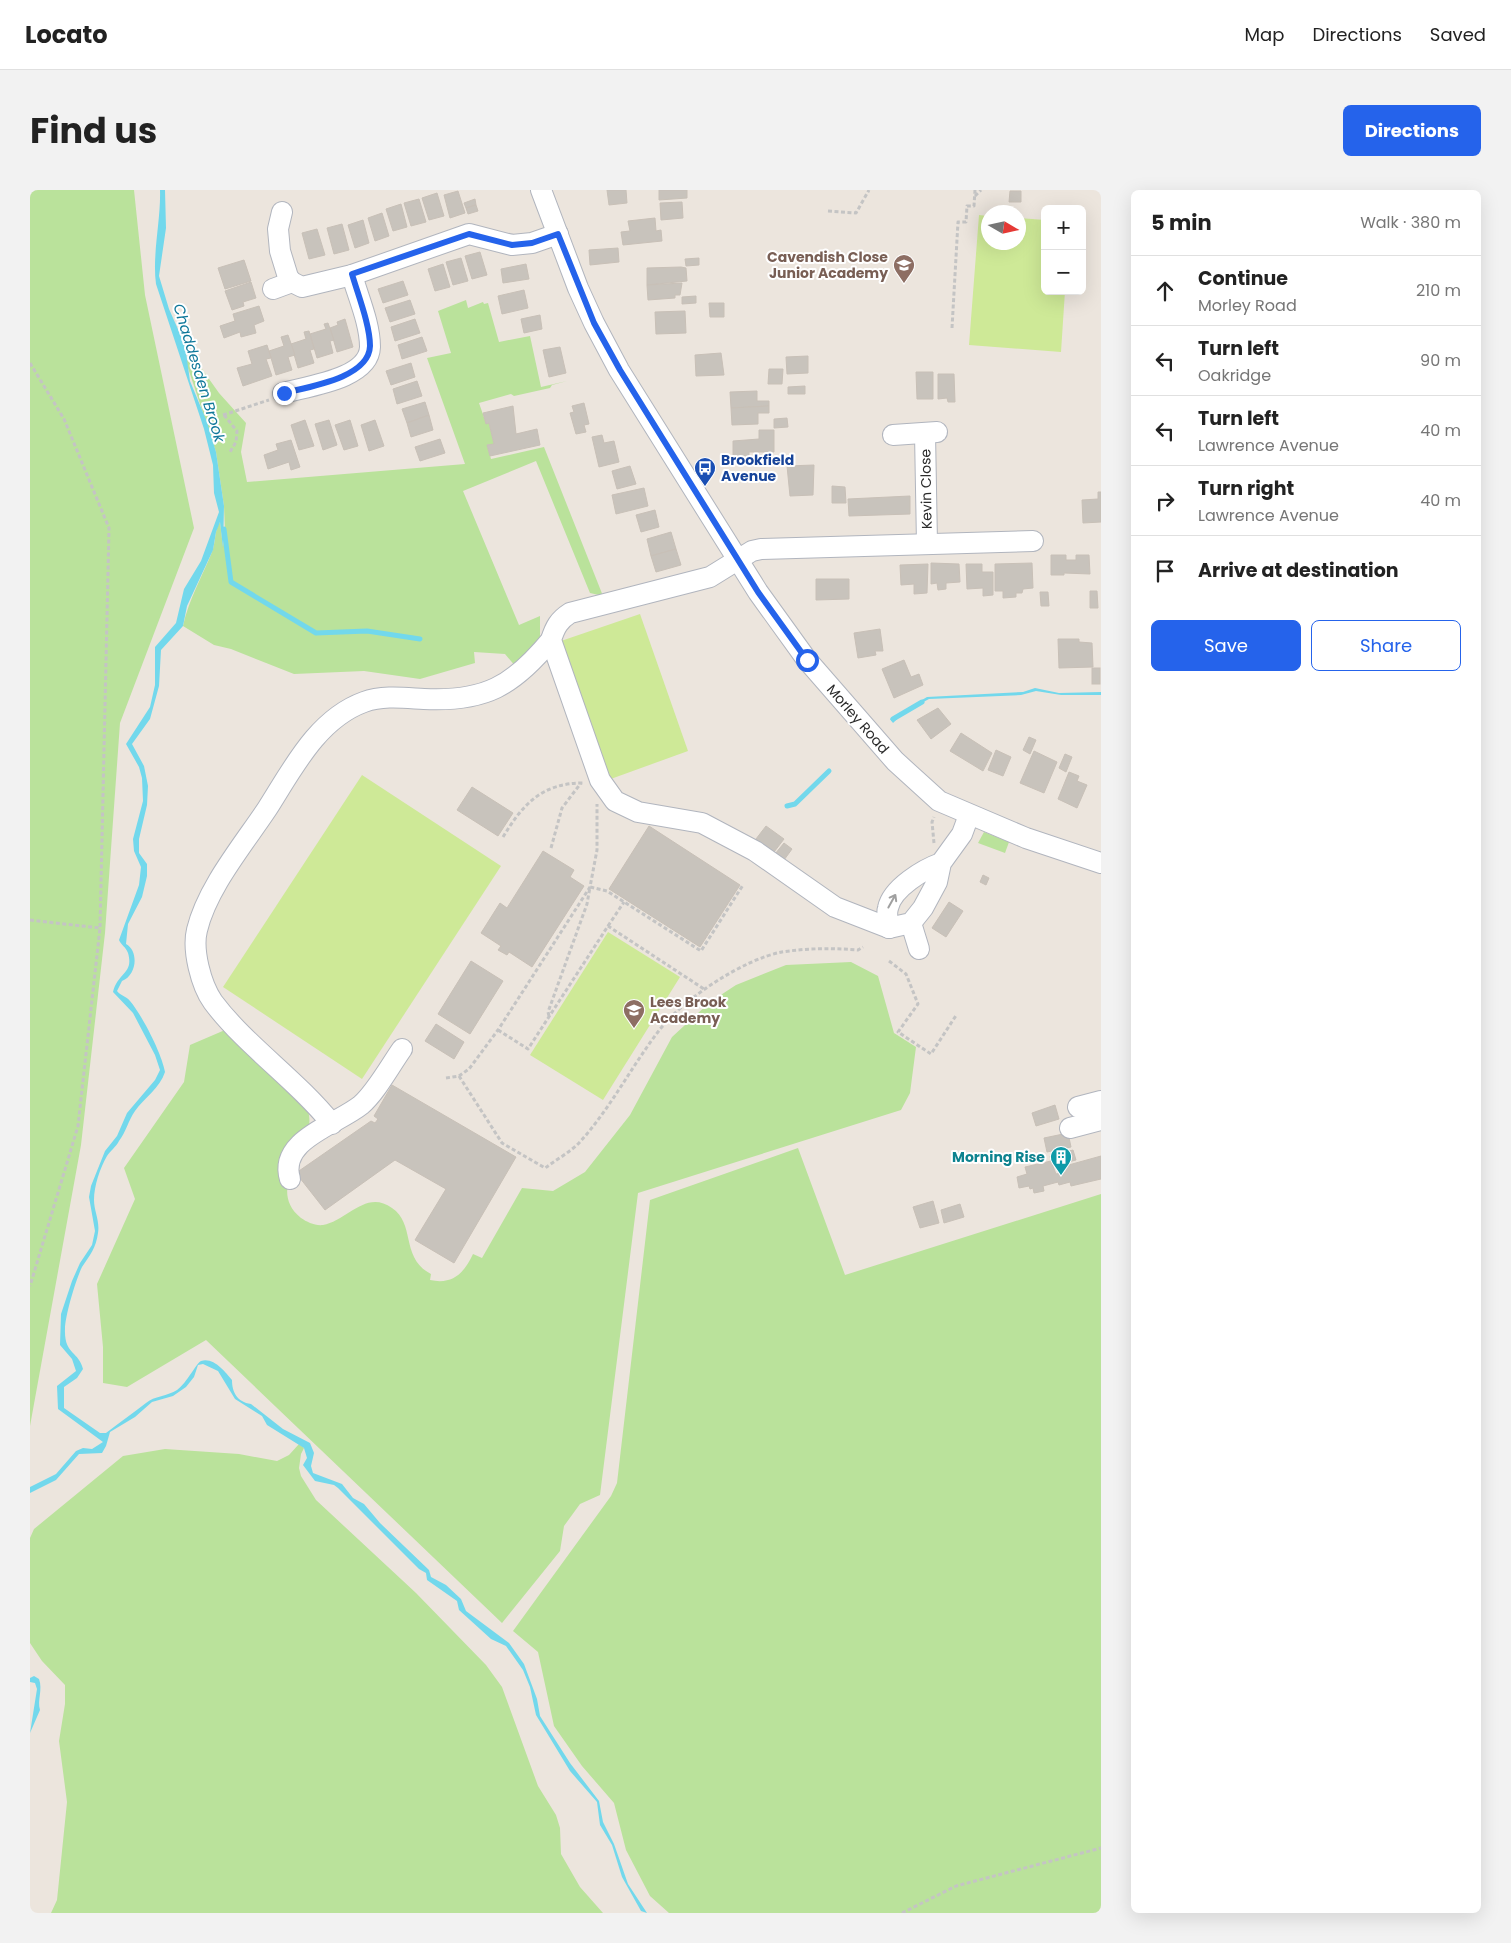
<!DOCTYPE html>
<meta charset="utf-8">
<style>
:root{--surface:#fff;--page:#f2f2f2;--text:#222;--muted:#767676;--line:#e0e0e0;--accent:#2563eb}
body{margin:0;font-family:Poppins,sans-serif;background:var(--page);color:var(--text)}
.controls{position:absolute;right:15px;top:15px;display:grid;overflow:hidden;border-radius:8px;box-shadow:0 5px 20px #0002}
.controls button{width:45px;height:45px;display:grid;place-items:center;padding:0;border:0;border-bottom:1px solid var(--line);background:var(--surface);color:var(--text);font:25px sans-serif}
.compass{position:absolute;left:951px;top:15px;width:45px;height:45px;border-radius:50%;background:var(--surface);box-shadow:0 5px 20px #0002;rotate:99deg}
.stop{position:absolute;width:15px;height:15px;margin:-11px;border:4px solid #2563eb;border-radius:50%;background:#fff}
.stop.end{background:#2563eb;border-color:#fff;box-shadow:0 1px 5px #0008}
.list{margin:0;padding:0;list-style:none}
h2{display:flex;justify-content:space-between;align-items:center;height:65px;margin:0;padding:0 20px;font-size:21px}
h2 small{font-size:16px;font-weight:400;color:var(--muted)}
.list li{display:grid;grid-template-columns:32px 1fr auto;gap:15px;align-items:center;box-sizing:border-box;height:70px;padding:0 20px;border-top:1px solid var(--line)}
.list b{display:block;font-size:19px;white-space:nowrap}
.list p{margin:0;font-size:16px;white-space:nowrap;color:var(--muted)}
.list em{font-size:16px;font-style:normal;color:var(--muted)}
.actions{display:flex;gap:10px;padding:15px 20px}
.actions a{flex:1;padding:11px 0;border:1px solid var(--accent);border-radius:8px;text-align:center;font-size:18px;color:var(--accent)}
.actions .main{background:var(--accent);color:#fff}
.icon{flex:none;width:28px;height:28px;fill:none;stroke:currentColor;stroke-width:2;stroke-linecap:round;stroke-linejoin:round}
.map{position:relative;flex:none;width:1071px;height:1723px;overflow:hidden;border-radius:8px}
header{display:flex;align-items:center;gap:30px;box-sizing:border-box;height:70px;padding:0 25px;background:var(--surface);border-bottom:1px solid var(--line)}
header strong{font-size:24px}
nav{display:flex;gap:28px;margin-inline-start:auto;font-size:18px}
.intro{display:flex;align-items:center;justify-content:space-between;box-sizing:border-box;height:120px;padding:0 30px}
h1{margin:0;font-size:35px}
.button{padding:12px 22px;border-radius:8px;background:var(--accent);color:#fff;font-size:18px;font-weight:700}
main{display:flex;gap:30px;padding:0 30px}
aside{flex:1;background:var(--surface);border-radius:8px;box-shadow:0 5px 20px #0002}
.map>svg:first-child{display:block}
.green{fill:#bae29b}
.pitch{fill:#cee997}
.water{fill:#72d8ec}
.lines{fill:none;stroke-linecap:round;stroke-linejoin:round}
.stream{stroke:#72d8ec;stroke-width:5}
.building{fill:#c8c3bc;stroke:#c8c0b7}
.minor-casing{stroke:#b1b5be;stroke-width:22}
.path{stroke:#c4c4c4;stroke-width:3;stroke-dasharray:4 2.5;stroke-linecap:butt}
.minor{stroke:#fff;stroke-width:20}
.oneway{stroke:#a0a0a0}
.route{stroke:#2563eb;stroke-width:6}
.labels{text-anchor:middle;stroke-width:4;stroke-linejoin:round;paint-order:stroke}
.education-label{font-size:14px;font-weight:bold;fill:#785e54;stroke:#fff;text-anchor:end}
.transit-label{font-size:14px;font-weight:bold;fill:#164399;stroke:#fff;text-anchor:start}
.street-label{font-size:14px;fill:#2b2b2b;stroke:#fff}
.culture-label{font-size:14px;font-weight:bold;fill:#0d838f;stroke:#fff;text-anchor:end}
.water-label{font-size:15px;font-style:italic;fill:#10789a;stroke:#fff}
</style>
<header>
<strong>Locato</strong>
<nav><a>Map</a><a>Directions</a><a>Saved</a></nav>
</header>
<div class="intro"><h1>Find us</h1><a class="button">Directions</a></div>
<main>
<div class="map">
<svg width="1071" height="1723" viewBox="0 0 1071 1723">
<rect width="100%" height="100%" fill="#ece5dd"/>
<g class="green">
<polygon points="0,0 104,0 115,105 164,338 90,533 75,743 51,955 0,1236"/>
<path d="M436,110l2,8 15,-6 1,2 4,-1 11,39 31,-6 11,51 26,-6 -15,4 -2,3 -36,8 -3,-2 -32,9 7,20h3l5,21 -7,1 4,14 53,-12 59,149 -13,-3 -54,-132 -73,30 56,134 21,-9v23l-24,28 -11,-13 -31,-2 1,11 -55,16 -56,-8 -70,3 -63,-25 -17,-4 -31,-19c6,-27 19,-49 29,-74 4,-10 2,-21 8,-30l3,25 2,-17 -1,-24 -8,-54 -30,-90 6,-7 27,38 27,30 -5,29 6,30 218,-18 -38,-106 24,-5 -13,-42z"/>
<polygon points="954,642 979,652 975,663 948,653"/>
<path d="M821,772l27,14 16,57 22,14 -6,46 -9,17 -263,83 -38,302 -20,9 -16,22 -4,25 -58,72 -296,-283 -79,47 -24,-4v-36l-6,-63 38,-85 -11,-31 60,-86 6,-37 35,-15 83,81c11,35 -46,75 -7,107 6,4 14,8 22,7 24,-4 43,-36 69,-17 24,16 8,50 39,66l-1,6c23,5 34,-7 43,-26l9,4 40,-70 31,3 32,-19 45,-57 42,-78 38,-35 26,-17 50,-20z"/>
<polygon points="768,958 815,1085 1071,1004 1071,1723 639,1723 620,1706 596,1660 584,1613 552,1576 524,1536 508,1462 483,1441 581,1306 587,1293 620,1010"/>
<polygon points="269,1254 274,1258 271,1264 269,1278 271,1286 286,1310 386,1403 456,1475 472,1497 508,1596 526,1625 530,1638 531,1664 550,1697 573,1723 21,1723 27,1710 37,1612 29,1551 35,1514 35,1495 12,1471 0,1453 0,1348 4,1339 93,1266 135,1259 209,1264 247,1271 259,1265"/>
</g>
<g class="pitch">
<polygon points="949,25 958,26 958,52 988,52 989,28 1015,30 1015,101 1035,101 1031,162 939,155"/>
<polygon points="610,424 658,561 578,590 531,451"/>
<polygon points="332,585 471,676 332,889 193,797"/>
<polygon points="578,742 650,787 573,910 500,865"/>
</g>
<g class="water">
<path d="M130,0h5l1,38 -7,48 10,33 16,36 5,36 17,41 9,30 8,54 -1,42 -3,-26 -4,10 -3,18 -26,56 -4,20 -22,24 -2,36 -9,33 -18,25 12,22 4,20 -1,19 -8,34v14l8,11v12l-5,21 -14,27 -2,20c13,7 11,31 -4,37l-5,10c4,5 9,5 13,10 12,14 32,53 35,71 -5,16 -21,26 -30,39 -7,10 -9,21 -16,30 -3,6 -9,10 -12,15 -7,12 -13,30 -13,44 0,11 6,21 4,33 -2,15 -8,22 -16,34 -6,12 -17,49 -17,62 -1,26 14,22 18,40l-6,9 -13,9v21l36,25h6c13,-10 27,-20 40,-30 8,-7 22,-7 31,-13 10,-7 20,-28 24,-29 13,-4 24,11 31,19 0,12 5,22 19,24l32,25 27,14 4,10 -3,13 2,7 29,11 11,14 11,6 16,19 49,47 2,7 15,8 15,14 5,12 43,32 15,21 13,35 3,17 30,47 29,38 4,21 11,22 14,40 19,29 -6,-2 -19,-34 -10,-32 -12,-20 -3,-23 -27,-31 -34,-56 -6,-28 -7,-17 -17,-24 -15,-7 -32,-29 -2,-9 -30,-21 -1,-7 -7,-4 -81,-81 -4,-3 -19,-4 -12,-16 4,-7 -3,-10 -37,-23 -5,-9 -27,-17 -17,-28 -15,-7 -5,1 -4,12 -8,10 -13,9 -21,6 -17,15 -25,15 -4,14 -4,7 -23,1 -23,26 -26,13v-6l26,-13 20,-23 7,-3 9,1 11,-7 -45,-33 -1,-23 19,-15 -4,-12 -12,-14 1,-31 11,-33 8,-18 12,-18 3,-14 -6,-34 2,-11 14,-35 12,-15 10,-23 28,-33 5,-10 -5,-15 -22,-42 -20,-21c5,-20 21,-18 15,-39 -2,-6 -7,-8 -9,-13l20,-55 2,-18 -7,-16 -1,-12 10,-38 -1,-23 -3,-11 -13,-23 24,-37 5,-22v-38l21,-24 8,-34 17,-28 18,-49 -5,-19 -1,-28 -9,-36 -48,-145c-4,-29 5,-64 4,-94z"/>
<polygon points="1005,498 1029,503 1071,502 1071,505 1031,505 1006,501 991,505 899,509 873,523 863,533 860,529 897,507 993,502"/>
<path d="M4,1486l5,3c4,11 -2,21 1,31l-10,23 7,-44 -2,-6 -5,-1v-4z"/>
</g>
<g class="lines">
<g class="stream">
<polyline points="194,339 201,392 286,443 337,441 390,449"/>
<polyline points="863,529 892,512"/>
<polyline points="757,616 765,614 799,581"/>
</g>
</g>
<g class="building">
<polygon points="577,0 596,0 597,13 579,15"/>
<polygon points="629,0 657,0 657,8 629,10"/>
<polygon points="428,1 435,23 420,28 414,5"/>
<polygon points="980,1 991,1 991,12 979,12"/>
<polygon points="407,3 414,26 399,30 392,8"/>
<polygon points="389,9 396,32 381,36 374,13"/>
<polygon points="445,9 446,15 436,18 434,13"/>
<polygon points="652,12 653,28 631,30 630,13"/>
<polygon points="371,14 377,37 363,41 356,19"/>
<polygon points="446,15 448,21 438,24 436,18"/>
<polygon points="352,23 359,46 345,51 338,28"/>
<polygon points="625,28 626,41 631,40 632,51 593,55 591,42 600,41 598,31"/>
<polygon points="333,30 339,53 325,58 318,35"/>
<polygon points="312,34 319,60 304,64 297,38"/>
<polygon points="287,39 295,65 279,69 272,43"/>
<polygon points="588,58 589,72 560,75 559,60"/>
<polygon points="450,62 457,85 442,89 435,66"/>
<polygon points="431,68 438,91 423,95 416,72"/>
<polygon points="669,68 669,75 656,76 655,69"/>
<polygon points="214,70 221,91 195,99 188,78"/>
<polygon points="413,74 420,97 405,101 398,79"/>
<polygon points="496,74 499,89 473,93 471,79"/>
<polygon points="651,77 656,78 657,91 617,95 617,78"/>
<polygon points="373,91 378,105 353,113 348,99"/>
<polygon points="221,92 226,108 213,112 214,116 202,120 195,101"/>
<polygon points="652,93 650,105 645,105 645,108 618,110 617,95"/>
<polygon points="494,100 498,118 472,124 468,106"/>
<polygon points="666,106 666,113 652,114 652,107"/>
<polygon points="380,110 385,124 360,132 355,118"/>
<polygon points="679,113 694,113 694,127 680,127"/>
<polygon points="229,116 234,131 224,135 226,143 211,147 210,142 194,148 190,136 205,131 203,124"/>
<polygon points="655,121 656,143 626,144 625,122"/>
<polygon points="510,125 512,139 494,143 491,129"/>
<polygon points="315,129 323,157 307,162 300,138 308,135 307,132"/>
<polygon points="385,129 390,143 365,151 361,137"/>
<polygon points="298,133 304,150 300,151 303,163 287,168 280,144 296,139 294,134"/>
<polygon points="279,141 284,159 280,160 284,173 268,178 261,154 276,149 274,142"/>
<polygon points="258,145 265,165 258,167 262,180 246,185 239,161 254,156 251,147"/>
<polygon points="392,147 397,161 372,169 368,155"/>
<polygon points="237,155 241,168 236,169 242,186 213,196 207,178 222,174 218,161"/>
<polygon points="530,157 536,183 519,187 513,160"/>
<polygon points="691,163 694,185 666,186 665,165"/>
<polygon points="778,166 778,183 757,184 756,167"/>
<polygon points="381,173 385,187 361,195 356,181"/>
<polygon points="739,179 753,179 752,194 738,194"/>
<polygon points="886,182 903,182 903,209 887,209"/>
<polygon points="908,184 924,184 925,212 918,212 917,208 908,209"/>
<polygon points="387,191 392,206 367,214 363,199"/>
<polygon points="775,196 775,204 758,204 758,197"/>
<polygon points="727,201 727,211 739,211 739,216 701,218 700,202"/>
<polygon points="395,212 399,225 377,233 372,219"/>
<polygon points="554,213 559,234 554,235 556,242 546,244 540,223 544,222 542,216"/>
<polygon points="483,216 486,244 507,239 510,255 460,266 457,255 464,254 459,233 456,234 453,223"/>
<polygon points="739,216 739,223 728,223 728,234 702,235 701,218"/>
<polygon points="399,225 403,240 381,247 377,233"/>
<polygon points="757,228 758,237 744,238 744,229"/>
<polygon points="275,230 284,256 269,260 261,235"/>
<polygon points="299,230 307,255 293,260 285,234"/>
<polygon points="320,230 328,256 314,260 305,235"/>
<polygon points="345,230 354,256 339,261 331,235"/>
<polygon points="729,240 744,240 744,262 719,262 719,266 703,266 703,251 729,249"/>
<polygon points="572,245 574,253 584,251 589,272 569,277 562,247"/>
<polygon points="410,249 415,263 390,271 385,257"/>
<polygon points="261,250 270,277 261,280 259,272 238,279 234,265 248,260 246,254"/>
<polygon points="784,275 783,305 760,306 757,276"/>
<polygon points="600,276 606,294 587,299 582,281"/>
<polygon points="802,296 815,297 816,313 802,313"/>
<polygon points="614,298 618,316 586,324 582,305"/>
<polygon points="1068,302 1071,302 1071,332 1053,333 1052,310 1068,309"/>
<polygon points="880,306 880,324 819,326 818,309"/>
<polygon points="625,320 629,337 611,342 606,325"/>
<polygon points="641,342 646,359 621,366 617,349"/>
<polygon points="646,359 651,375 626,382 621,366"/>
<polygon points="1021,365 1036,365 1036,370 1046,370 1046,365 1059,365 1060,384 1034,383 1034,385 1021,385"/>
<polygon points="901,373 929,374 930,392 916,393 916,399 908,400 907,393 901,394"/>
<polygon points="1002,373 1003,398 993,399 992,403 986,403 986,407 973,408 973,401 965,401 965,374"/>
<polygon points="898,374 897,403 884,404 884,394 871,395 870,375"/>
<polygon points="936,374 952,374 952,382 963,382 963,405 953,406 953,398 937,399"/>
<polygon points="786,389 819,389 819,409 786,410"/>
<polygon points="1060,401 1067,401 1068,418 1060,418"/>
<polygon points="1010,402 1018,402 1019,416 1011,416"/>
<polygon points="850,439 853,461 845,461 846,465 828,468 824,443"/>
<polygon points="1028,449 1049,449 1049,452 1062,453 1063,477 1029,478"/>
<polygon points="874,470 881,487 889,484 893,495 864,508 852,479"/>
<rect x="1062" y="478" width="8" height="16"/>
<polygon points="908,518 921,534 901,549 887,530"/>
<polygon points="931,543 962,563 953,581 920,561"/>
<polygon points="999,547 1006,550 1000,564 993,560"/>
<polygon points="966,560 981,567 973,586 958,580"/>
<polygon points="1004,561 1027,572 1014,603 990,593"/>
<polygon points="1035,564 1042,567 1036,582 1029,578"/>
<polygon points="1039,582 1049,586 1047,591 1057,595 1047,618 1028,609"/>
<polygon points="442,597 483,623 468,646 427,620"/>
<polygon points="619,636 710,695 670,757 579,699"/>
<polygon points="736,636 754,649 744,662 726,649"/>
<polygon points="754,653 762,659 754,670 745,664"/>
<polygon points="513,661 544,680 540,687 554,696 502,777 479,762 477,765 468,760 471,756 451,743 470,713 477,718"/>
<polygon points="953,685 959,688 956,695 950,692"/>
<polygon points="919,712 933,721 916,747 902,738"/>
<polygon points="441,771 473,791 440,844 408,824"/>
<polygon points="406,834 434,852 424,869 395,851"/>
<polygon points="362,895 486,967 424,1073 385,1050 416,999 365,970 295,1020 266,983 341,931 345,933 348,929 344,926"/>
<polygon points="1025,915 1029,929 1006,936 1002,923"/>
<polygon points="1038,943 1041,957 1017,962 1014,948"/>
<polygon points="1043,960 1046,970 1022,976 1020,966"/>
<polygon points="1071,966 1071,989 1041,996 1040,992 1029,995 1028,992 1013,996 1014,1001 1004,1003 1003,998 1000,999 999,996 989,998 987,987 997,984 995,977 1021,971 1026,984 1036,982 1035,976"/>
<polygon points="903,1011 909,1033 890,1038 883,1017"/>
<polygon points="930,1014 934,1027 914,1033 911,1020"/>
</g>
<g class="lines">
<g class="minor-casing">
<g id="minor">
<polyline points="511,0 548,98 564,133 589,180 728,402 777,470 865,571 909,611 996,648 1071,673"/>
<polyline points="252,22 248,39 250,61 258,87 262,92 272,97 322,85 439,44 482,55 502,53 528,44"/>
<polyline points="243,99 262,92"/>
<path d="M253,203c25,-7 86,-14 87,-46 0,-24 -12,-50 -18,-72"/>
<polyline points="895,243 897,354"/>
<polyline points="863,245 907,242"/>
<path d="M911,673c-17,6 -49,25 -53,45 -2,6 0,14 1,20l22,-5 12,-15 14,-26 4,-19 21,-29 7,-19"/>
<polyline points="881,733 889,759"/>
<path d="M859,738l-54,-21 -80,-56 -53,-28 -64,-11 -23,-11 -15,-21 -49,-140c4,-13 8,-20 19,-27l140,-36 42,-26 9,-2 272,-8"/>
<polyline points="1048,917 1071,911"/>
<path d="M302,934c-36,-45 -86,-78 -119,-122 -12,-17 -21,-52 -16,-72 10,-42 46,-85 70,-121 25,-39 50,-90 97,-107 19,-7 41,-4 60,-3 61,3 89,-13 127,-59"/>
<polyline points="1040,938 1071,930"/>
<path d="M260,989c-12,-39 46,-54 71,-74 15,-13 29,-39 41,-56"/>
</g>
</g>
<g class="path">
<polyline points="945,6 951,0"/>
<polyline points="798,21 826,23 839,0"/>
<polyline points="922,138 928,32 936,32 937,16 944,16 945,0"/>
<polyline points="0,173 34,229 79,338 70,738 48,936 0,1096"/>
<polyline points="193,225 239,210"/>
<polyline points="194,225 207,241 206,252 200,262"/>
<path d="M473,647c20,-33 39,-54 80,-54"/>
<polyline points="904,653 902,632 904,627"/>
<polyline points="521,658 532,618 551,593"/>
<polyline points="0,730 70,738"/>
<polyline points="578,736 594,712"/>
<polyline points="859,771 876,784 888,814 868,842 901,864 927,824"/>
<polyline points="519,826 518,822 557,714 560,697 577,701 671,761 713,695"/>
<polyline points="468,840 498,859 578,736 674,799"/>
<path d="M429,886l43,67 43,25c11,-8 25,-16 34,-25 32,-35 53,-78 82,-115 24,-30 83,-69 121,-76 26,-4 50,-4 76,-2l5,-3"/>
<polyline points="416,888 429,886 439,879 468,840 560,697 567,660 567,614"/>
<polyline points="872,1723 926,1696 1071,1658"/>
</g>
<use href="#minor" class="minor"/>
</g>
<defs><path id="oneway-shaft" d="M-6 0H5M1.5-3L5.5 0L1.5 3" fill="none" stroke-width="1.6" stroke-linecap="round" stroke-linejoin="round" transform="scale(1.25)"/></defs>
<use class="oneway" href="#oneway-shaft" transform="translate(862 711) rotate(-61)"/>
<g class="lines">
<path class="route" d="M254,203c24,-6 85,-15 86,-47 0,-21 -12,-51 -18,-72l117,-40 43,11 20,-2 26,-9 36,89 26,47 138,222 49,68"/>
</g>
<defs>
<g id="school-pin" transform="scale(1.125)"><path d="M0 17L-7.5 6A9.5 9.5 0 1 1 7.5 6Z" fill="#8d6e63" stroke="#fff"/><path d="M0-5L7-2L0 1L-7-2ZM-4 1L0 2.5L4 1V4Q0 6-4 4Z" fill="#fff"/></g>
<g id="bus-pin" transform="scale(1.125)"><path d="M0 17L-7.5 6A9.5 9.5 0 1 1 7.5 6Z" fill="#1a4fb4" stroke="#fff"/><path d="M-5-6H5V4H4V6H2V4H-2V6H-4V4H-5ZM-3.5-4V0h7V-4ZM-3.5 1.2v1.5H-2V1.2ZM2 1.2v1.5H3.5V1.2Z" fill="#fff"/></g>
<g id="building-pin" transform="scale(1.125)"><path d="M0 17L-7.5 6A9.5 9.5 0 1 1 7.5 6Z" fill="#0f9aa8" stroke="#fff"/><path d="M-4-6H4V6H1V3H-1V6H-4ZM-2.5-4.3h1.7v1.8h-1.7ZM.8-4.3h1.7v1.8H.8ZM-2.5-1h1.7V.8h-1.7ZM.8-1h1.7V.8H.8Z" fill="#fff"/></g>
</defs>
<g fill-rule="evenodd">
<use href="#school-pin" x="874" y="75"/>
<use href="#bus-pin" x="675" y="278"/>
<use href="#school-pin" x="604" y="820"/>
<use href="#building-pin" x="1031" y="967"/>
</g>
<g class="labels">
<g class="education-label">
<text x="858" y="72">Cavendish Close<tspan x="858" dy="16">Junior Academy</tspan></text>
<text x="620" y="817" text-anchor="start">Lees Brook<tspan x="620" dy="16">Academy</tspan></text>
</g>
<g class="transit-label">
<text x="691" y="275">Brookfield<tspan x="691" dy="16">Avenue</tspan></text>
</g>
<g class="street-label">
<text transform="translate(896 299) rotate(-91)" y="5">Kevin Close</text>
<text transform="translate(828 529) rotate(49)" y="5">Morley Road</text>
</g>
<g class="culture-label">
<text x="1015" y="972">Morning Rise</text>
</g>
<g class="water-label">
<text transform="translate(169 183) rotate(73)" y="5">Chaddesden Brook</text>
</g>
</g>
</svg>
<div class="controls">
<button>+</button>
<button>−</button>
</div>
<svg class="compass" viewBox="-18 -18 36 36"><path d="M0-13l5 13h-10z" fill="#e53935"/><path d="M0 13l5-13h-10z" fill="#767676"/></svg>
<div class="stop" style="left:777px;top:470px"></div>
<div class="stop end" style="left:254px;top:203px"></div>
</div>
<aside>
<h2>5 min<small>Walk · 380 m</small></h2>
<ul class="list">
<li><svg class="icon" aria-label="ahead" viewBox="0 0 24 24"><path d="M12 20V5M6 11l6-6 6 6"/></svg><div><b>Continue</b><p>Morley Road</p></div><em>210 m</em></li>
<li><svg class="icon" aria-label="left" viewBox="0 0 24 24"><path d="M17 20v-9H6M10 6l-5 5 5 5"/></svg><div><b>Turn left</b><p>Oakridge</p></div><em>90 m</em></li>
<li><svg class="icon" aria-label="left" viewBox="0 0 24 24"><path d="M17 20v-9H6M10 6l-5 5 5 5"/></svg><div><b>Turn left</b><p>Lawrence Avenue</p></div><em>40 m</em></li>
<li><svg class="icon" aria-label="right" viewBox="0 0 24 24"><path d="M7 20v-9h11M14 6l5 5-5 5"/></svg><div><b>Turn right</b><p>Lawrence Avenue</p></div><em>40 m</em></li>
<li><svg class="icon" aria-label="arrive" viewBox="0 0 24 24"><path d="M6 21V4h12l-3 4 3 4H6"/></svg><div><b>Arrive at destination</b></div></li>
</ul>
<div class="actions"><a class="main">Save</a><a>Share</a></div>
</aside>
</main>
